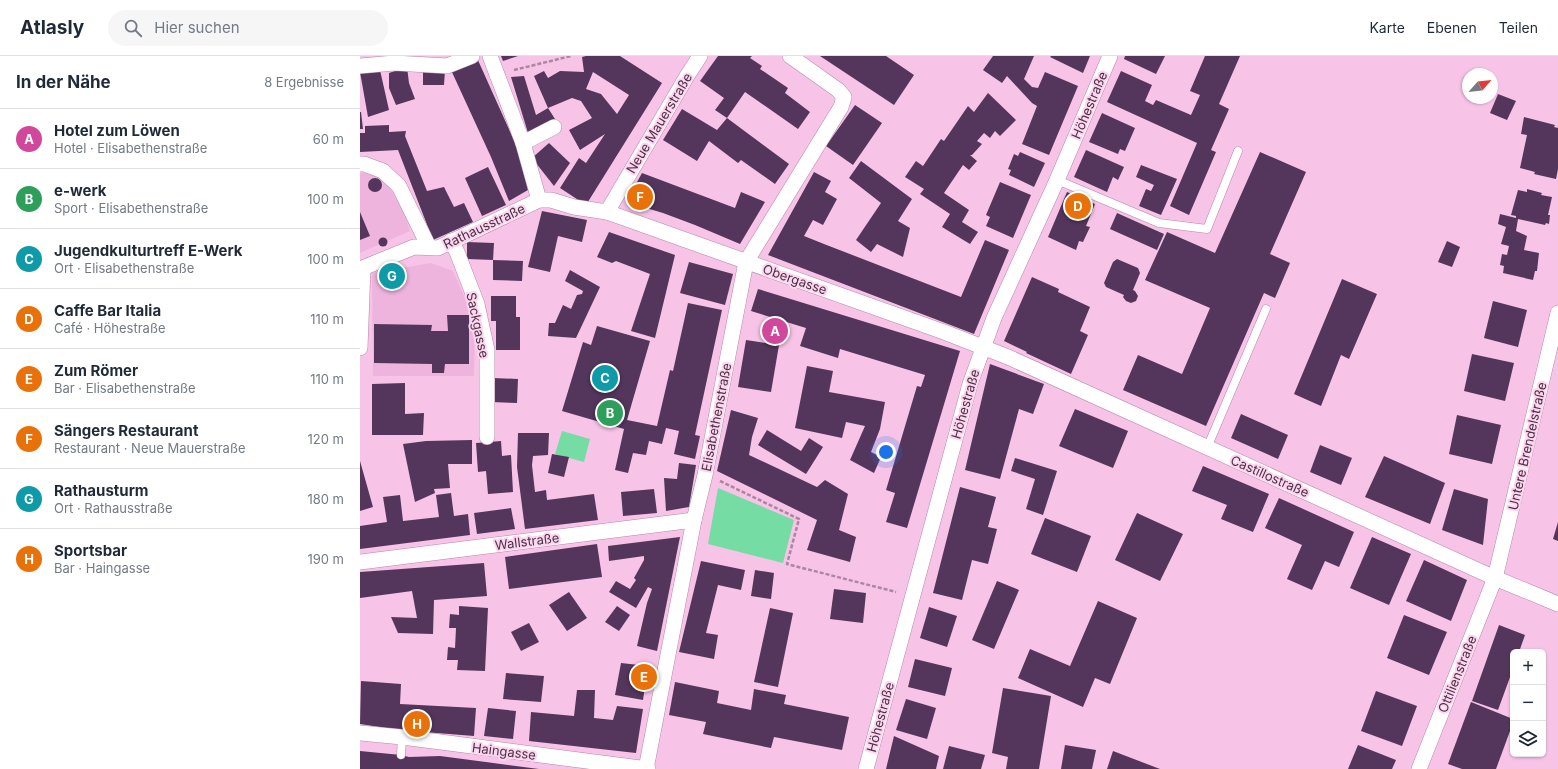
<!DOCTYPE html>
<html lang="de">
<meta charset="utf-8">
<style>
:root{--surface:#fff;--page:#f6f6f7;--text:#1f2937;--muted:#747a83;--line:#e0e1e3;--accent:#ea580c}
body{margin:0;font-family:Inter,sans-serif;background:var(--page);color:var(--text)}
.controls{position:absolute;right:12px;bottom:12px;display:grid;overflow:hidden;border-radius:6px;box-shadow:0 1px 3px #0004}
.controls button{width:36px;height:36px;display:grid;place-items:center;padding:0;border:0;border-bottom:1px solid var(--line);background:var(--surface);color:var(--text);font:20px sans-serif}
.compass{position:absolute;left:1102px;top:12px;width:36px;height:36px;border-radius:50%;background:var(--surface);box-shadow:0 1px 3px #0004;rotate:63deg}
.you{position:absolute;left:526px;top:396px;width:14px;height:14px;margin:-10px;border:3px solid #fff;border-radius:50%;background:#1a73e8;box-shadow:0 0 0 6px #1a73e833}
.badge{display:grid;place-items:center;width:26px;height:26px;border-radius:50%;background:var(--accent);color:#fff;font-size:13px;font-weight:700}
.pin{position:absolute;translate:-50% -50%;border:2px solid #fff;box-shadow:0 1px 4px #0006}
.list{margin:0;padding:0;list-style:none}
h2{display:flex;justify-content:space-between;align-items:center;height:52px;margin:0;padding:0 16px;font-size:17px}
h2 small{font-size:13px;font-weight:400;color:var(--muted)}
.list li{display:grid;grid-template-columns:26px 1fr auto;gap:12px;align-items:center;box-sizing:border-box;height:60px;padding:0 16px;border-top:1px solid var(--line)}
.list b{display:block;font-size:15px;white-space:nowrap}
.list p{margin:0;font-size:13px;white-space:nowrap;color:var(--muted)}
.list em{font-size:13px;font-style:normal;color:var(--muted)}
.icon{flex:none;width:22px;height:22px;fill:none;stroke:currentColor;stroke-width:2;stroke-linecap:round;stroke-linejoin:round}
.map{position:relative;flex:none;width:1198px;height:713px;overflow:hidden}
header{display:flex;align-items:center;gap:24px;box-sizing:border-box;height:56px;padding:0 20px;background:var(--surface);border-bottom:1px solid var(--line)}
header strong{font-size:19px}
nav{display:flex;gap:22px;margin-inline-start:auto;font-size:14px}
.search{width:280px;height:36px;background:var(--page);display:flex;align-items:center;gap:10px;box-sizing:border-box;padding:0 14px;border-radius:22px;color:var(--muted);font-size:15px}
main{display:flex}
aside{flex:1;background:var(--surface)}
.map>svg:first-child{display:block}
.built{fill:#eeb4dd}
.green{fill:#75dda4}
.building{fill:#54365d;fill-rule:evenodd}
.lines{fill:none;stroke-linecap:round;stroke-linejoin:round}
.service-casing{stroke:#b787a9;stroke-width:9}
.minor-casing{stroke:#b787a9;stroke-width:16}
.path{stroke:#ac85a0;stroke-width:2.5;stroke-dasharray:4 2;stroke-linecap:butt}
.service{stroke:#fff;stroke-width:8}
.minor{stroke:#fff;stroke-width:15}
.labels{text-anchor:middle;stroke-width:4;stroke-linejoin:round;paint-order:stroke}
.street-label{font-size:13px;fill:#483342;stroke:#fed5f1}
</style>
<header>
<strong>Atlasly</strong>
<div class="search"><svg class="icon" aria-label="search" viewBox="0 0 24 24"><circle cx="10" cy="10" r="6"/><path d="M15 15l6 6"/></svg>Hier suchen</div>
<nav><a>Karte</a><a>Ebenen</a><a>Teilen</a></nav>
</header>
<main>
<aside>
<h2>In der Nähe<small>8 Ergebnisse</small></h2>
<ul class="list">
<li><span class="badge" style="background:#d1479c">A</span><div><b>Hotel zum Löwen</b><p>Hotel · Elisabethenstraße</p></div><em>60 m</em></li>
<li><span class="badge" style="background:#2e9e5b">B</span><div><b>e-werk</b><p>Sport · Elisabethenstraße</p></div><em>100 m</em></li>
<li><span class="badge" style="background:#0f9aa8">C</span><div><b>Jugendkulturtreff E-Werk</b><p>Ort · Elisabethenstraße</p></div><em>100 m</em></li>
<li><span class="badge" style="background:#e8710a">D</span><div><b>Caffe Bar Italia</b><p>Café · Höhestraße</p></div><em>110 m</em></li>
<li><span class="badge" style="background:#e8710a">E</span><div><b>Zum Römer</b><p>Bar · Elisabethenstraße</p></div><em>110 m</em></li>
<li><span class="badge" style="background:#e8710a">F</span><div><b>Sängers Restaurant</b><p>Restaurant · Neue Mauerstraße</p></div><em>120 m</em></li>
<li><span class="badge" style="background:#0f9aa8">G</span><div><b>Rathausturm</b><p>Ort · Rathausstraße</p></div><em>180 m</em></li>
<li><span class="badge" style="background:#e8710a">H</span><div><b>Sportsbar</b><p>Bar · Haingasse</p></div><em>190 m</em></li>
</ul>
</aside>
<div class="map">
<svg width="1198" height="713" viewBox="0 0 1198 713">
<rect width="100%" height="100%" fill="#f7c4e7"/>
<g class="built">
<polygon points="0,117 18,118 30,132 45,159 50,175 0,197"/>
<polygon points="71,207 93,215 108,249 115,267 114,320 13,320 12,217"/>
</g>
<g class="green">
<polygon points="202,375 230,383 224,406 195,398"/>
<polygon points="358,432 434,464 423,507 348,488"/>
</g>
<g class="building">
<polygon points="141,0 158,0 143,5"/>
<path d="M226,0h34l42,27 -76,122 -26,-17 19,-30 7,5 19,-29 -25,16 -11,-20 23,-12 -11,-17 -9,-3 -24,10 -14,-32 10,-5 4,7 12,-7 24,1 -2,-15zM233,16l36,23 -12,19 -16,-20 -15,-5z"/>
<polygon points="358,0 392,0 390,2 402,10 400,13 428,32 425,37 450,56 438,73 385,36 367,62 429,108 415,128 381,104 378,107 349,85 337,105 303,84 322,53 357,74 367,62 355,54 364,42 340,25"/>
<polygon points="460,0 526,0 554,19 534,49"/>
<polygon points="633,0 674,0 664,23 672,31 678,32 685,16 718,30 689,99 662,88 677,50 672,47 647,20 642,27 623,14"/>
<polygon points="691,0 730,0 723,17 690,1"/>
<polygon points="765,0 805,0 796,18 764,3"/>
<polygon points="845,0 880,0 859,48 869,53 851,94 856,96 829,159 810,150 837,87 747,46 761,15 792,29 785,45 793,49 796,44 831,59 840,39 830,35"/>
<polygon points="117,2 156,89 168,134 149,145 131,101 91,14"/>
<polygon points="47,11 49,27 55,43 36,49 29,32 29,17"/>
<polygon points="63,13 85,14 84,29 63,29"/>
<polygon points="20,14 29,54 8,61 0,16"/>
<polygon points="164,20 176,59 188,52 195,63 168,77 151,21"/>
<polygon points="628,37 656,64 640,80 635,75 630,82 624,77 617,85 622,88 612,99 610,99 617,105 609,114 603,109 584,137 609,154 602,166 618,176 610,188 582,171 590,158 560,138 564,133 545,121 556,105 563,110 581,83 584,85 608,50 614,56"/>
<polygon points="1138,38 1156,45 1147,64 1130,57"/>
<polygon points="495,49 522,67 493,109 466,90"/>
<polygon points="0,56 1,56 3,73 0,73"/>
<polygon points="742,57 775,72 765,95 760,93 758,98 729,86"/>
<polygon points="1164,61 1195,69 1194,71 1198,72 1198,113 1196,123 1174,118 1175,116 1160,112 1167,79 1161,78"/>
<polygon points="29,69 29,76 46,75 45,80 67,135 84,131 94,151 104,147 113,166 73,184 38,94 0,96 0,77 5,77 5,70"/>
<polygon points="189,87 210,107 194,130 172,102"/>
<polygon points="726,94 764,111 758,124 753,121 747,136 714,121"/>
<polygon points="660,96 685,107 674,131 649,119 651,114 648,113 654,98 658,100"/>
<polygon points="900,96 946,116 910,198 930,207 915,242 904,237 846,370 763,334 778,299 822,318 850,252 785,224 807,176 855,197"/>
<polygon points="501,105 552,143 538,165 550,172 543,201 517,188 511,196 496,184 521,147 489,122"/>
<polygon points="781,109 817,123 801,159 779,150 786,133 791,135 794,129 776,121"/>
<polygon points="128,111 146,149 122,160 105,122"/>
<polygon points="454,116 471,125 465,136 477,143 463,169 453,164 444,180 464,188 601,241 625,184 649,194 614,278 408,199"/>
<polygon points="282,117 375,152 381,136 405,146 380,188 335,169 303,157 266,146"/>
<circle cx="15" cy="129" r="7"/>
<polygon points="640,126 671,139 653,182 626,170 630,161 626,159"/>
<polygon points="1167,133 1182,137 1181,139 1192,141 1188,159 1190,159 1189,168 1186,167 1185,169 1158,163 1156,175 1167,180 1164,194 1179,197 1177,215 1175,215 1173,224 1143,217 1144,210 1140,209 1142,198 1147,199 1149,190 1141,188 1146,171 1138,168 1140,158 1156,162 1156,160 1151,159 1158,134 1167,136"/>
<polygon points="707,136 735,148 726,170 730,171 723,186 719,185 716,194 688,181"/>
<polygon points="182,155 227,164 222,186 198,180 190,216 168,211"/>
<polygon points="0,156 10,180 0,184"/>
<polygon points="757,157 804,178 797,194 750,173"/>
<polygon points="249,176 315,199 295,282 271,275 290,218 256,205 252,207 237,201"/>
<circle cx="23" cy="186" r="4.5"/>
<polygon points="1087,185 1100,191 1092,211 1078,206"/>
<polygon points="107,186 134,187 133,204 107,203"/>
<polygon points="757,203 778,212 780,217 773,234 775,235 778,240 776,245 771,247 766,245 763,241 764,239 746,231 744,227 753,206"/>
<polygon points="133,204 163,205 162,225 133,224"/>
<polygon points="329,206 373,218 365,249 320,237"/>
<circle cx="32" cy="221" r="10"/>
<polygon points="210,214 240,231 216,282 188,280 189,267 195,267 203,249 211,253 217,239 222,238 223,235 205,225"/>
<polygon points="672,221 699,233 698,236 730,251 720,275 728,279 711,318 666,297 667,296 644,285"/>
<polygon points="982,223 1017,238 989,303 981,299 961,350 934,338"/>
<polygon points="398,233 600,295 547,472 526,466 535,437 526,434 557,330 561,331 565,319 480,293 478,302 440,290 446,272 391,255"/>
<polygon points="131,240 156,240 156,261 160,261 160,294 136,294 136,265 131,265"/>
<polygon points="1133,245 1167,254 1158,291 1124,282"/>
<polygon points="328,247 362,254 335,379 340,380 335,403 314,398 319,375 306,372 302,388 289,385 286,399 273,397 268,417 255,414 264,373 202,355 223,286 231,289 237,270 290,285 267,364 297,370 310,314 313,315"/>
<polygon points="87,259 109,259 109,308 85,308 84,317 72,317 72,308 14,307 14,268 72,269 71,275 88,275"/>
<polygon points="386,284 419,289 411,336 378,331"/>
<polygon points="1112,298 1154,307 1145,345 1104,335"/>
<polygon points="630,308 684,328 673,358 659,353 640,423 605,414"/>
<polygon points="447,310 473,315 469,336 525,346 520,373 511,396 521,401 514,417 490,404 505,370 486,366 482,382 435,372"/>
<polygon points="133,322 158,323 157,347 131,346"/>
<polygon points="45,327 45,358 64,357 63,379 12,379 12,328"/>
<polygon points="715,353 768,375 753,412 699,390"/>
<polygon points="371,354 398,362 392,381 389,399 457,431 465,424 488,438 479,474 496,481 490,506 447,494 457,464 357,415"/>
<polygon points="881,358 928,379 918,403 871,382"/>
<polygon points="1097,359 1141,369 1132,408 1089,398"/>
<polygon points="407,374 441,395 449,382 463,391 446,418 398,389"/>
<polygon points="158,377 189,377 188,399 173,400 172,409 175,436 186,434 187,444 234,438 238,464 165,473 157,411"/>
<polygon points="112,384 112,408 88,408 90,432 74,433 75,437 55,446 43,388 66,385"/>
<polygon points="141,385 142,400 151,399 153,436 128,438 126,415 118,416 116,387"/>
<polygon points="960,389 992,402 981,429 950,416"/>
<polygon points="192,398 209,401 204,421 188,417"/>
<polygon points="1024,400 1085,427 1070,468 1005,441"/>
<polygon points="655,402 697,415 683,459 666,453 675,423 651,415"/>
<polygon points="0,405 13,451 0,455"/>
<polygon points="319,407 336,409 329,451 306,455 304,422 317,423"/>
<polygon points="843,410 909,438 893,476 861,463 867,449 832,435"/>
<polygon points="600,431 636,441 628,471 637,473 628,508 612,504 602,544 573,537"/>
<polygon points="294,433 297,457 263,460 261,436"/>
<polygon points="1094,433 1128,443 1123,489 1082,474"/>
<polygon points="91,437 94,460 108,458 110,479 0,493 0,470 27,466 23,441 40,439 43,465 79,461 76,439"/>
<polygon points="919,442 994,476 979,511 965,505 952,534 927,523 942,489 905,472"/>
<polygon points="151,452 155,473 117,478 114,457"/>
<polygon points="777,457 823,478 800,525 755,504"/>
<polygon points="685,462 731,480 717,516 671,498"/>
<polygon points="1198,466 1198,485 1193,483"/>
<polygon points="320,481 297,595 277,590 287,547 292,533 288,531 276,552 249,536 256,525 270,533 276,524 274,522 284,504 284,500 249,505 248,490"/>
<polygon points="1012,481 1051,498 1029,549 990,532"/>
<polygon points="237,488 242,521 149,533 145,501"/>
<polygon points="1064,504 1107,524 1091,565 1046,545"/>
<polygon points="341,505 385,514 381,534 358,529 346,577 358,579 354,603 319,596"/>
<polygon points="124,507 127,540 74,544 73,578 38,577 31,561 57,562 52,535 0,542 0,516"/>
<polygon points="395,514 414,517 411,543 391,540"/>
<polygon points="637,525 659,534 634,593 612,584"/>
<polygon points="474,533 506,537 503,567 470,563"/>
<polygon points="209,536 227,562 207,575 189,549"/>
<polygon points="738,545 777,562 750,628 735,622 723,651 658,622 670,593 710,610"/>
<polygon points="99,550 128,552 125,615 97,614 98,604 87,604 88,591 95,592 96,572 89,572 90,558 99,559"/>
<polygon points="257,550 270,559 259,575 245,566"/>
<polygon points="569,551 597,560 587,591 560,582"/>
<polygon points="410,552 433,557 418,631 394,626"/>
<polygon points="1044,559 1087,576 1069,619 1027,602"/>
<polygon points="169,567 179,586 161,595 151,576"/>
<polygon points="1139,569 1165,579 1159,596 1153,596 1153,613 1138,654 1112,645"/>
<polygon points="555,603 592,612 585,640 548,631"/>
<polygon points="261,607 288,610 283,644 255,639"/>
<polygon points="146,617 184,620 181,646 143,643"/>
<polygon points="1,625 41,628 40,648 116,652 114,680 39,674 0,668"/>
<polygon points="315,626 359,635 357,647 391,654 394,633 426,639 424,648 489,661 482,694 414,681 411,692 343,678 346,666 309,659"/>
<polygon points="643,632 691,640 679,713 646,713 648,701 632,697"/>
<polygon points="217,634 235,634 234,662 253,664 257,650 283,653 276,697 169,685 171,656 214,660"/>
<polygon points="1016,635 1057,650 1042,690 1001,675"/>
<polygon points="546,643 576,652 567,683 536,674"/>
<polygon points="1111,646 1153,663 1153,667 1136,713 1102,713 1088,708"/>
<polygon points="128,652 156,655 153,683 124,680"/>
<polygon points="534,680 579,700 576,713 526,713"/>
<polygon points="705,689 736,694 732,713 701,713"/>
<polygon points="998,689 1036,704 1032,713 988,713"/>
<polygon points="589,690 625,699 621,713 583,713"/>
<polygon points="0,695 41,699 49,701 80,700 179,713 0,713"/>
<polygon points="753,695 800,713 747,713"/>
</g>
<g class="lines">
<g class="service-casing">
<g id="service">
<polyline points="697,124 799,167 847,173 878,95"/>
<polyline points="847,392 906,253"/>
<polyline points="41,699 42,681"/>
</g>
</g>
<g class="minor-casing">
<g id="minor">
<polyline points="130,0 163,87 179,144"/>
<polyline points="0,10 34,7 87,10 112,0"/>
<polyline points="163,87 194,71"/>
<polyline points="0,108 4,108 23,115 39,130 69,191"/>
<polyline points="247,156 327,20 340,0"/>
<polyline points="91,185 97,196 117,248 127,294 127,381"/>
<polyline points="0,213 54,191 78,192 179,144 191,144 214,151 247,156 584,276 648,301 1135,522 1198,548"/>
<polyline points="0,292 3,212"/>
<polyline points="0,506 334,464"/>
<polyline points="0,677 42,681 288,713"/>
<polyline points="286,713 334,464 345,419 386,206 481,51 484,41 478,34 430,0"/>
<polyline points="506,713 610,328 634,262 697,124 750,0"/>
<polyline points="1059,713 1135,522 1198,257"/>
</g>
</g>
<g class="path">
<polyline points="154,14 211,0"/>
<polyline points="360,425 439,463 427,508 536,536"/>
</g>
<use href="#service" class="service"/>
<use href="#minor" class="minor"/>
</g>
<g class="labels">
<g class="street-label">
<text transform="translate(729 49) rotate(-67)" y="5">Höhestraße</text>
<text transform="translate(299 67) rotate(-59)" y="5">Neue Mauerstraße</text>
<text transform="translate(124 170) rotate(-25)" y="5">Rathausstraße</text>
<text transform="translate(435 223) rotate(19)" y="5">Obergasse</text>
<text transform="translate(118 269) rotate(78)" y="5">Sackgasse</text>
<text transform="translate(605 348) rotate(-74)" y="5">Höhestraße</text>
<text transform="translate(356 361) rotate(-79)" y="5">Elisabethenstraße</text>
<text transform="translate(1167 390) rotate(-77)" y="5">Untere Brendelstraße</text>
<text transform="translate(910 420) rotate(24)" y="5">Castillostraße</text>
<text transform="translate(167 485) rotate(-7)" y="5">Wallstraße</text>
<text transform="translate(1097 618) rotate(-68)" y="5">Ottilienstraße</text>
<text transform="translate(520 661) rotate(-75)" y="5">Höhestraße</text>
<text transform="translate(144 695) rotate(7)" y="5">Haingasse</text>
</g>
</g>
</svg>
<div class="controls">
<button>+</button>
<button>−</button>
<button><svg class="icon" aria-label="layers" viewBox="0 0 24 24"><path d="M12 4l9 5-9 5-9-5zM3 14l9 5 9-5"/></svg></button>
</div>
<svg class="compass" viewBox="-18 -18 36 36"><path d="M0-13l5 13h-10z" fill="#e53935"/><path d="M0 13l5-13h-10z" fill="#747a83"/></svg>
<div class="you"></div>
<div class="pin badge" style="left:415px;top:275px;background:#d1479c">A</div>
<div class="pin badge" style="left:250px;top:357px;background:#2e9e5b">B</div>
<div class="pin badge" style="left:245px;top:322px;background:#0f9aa8">C</div>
<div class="pin badge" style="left:718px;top:150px;background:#e8710a">D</div>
<div class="pin badge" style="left:284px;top:621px;background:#e8710a">E</div>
<div class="pin badge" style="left:280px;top:141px;background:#e8710a">F</div>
<div class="pin badge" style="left:32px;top:220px;background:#0f9aa8">G</div>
<div class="pin badge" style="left:57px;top:668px;background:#e8710a">H</div>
</div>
</main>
